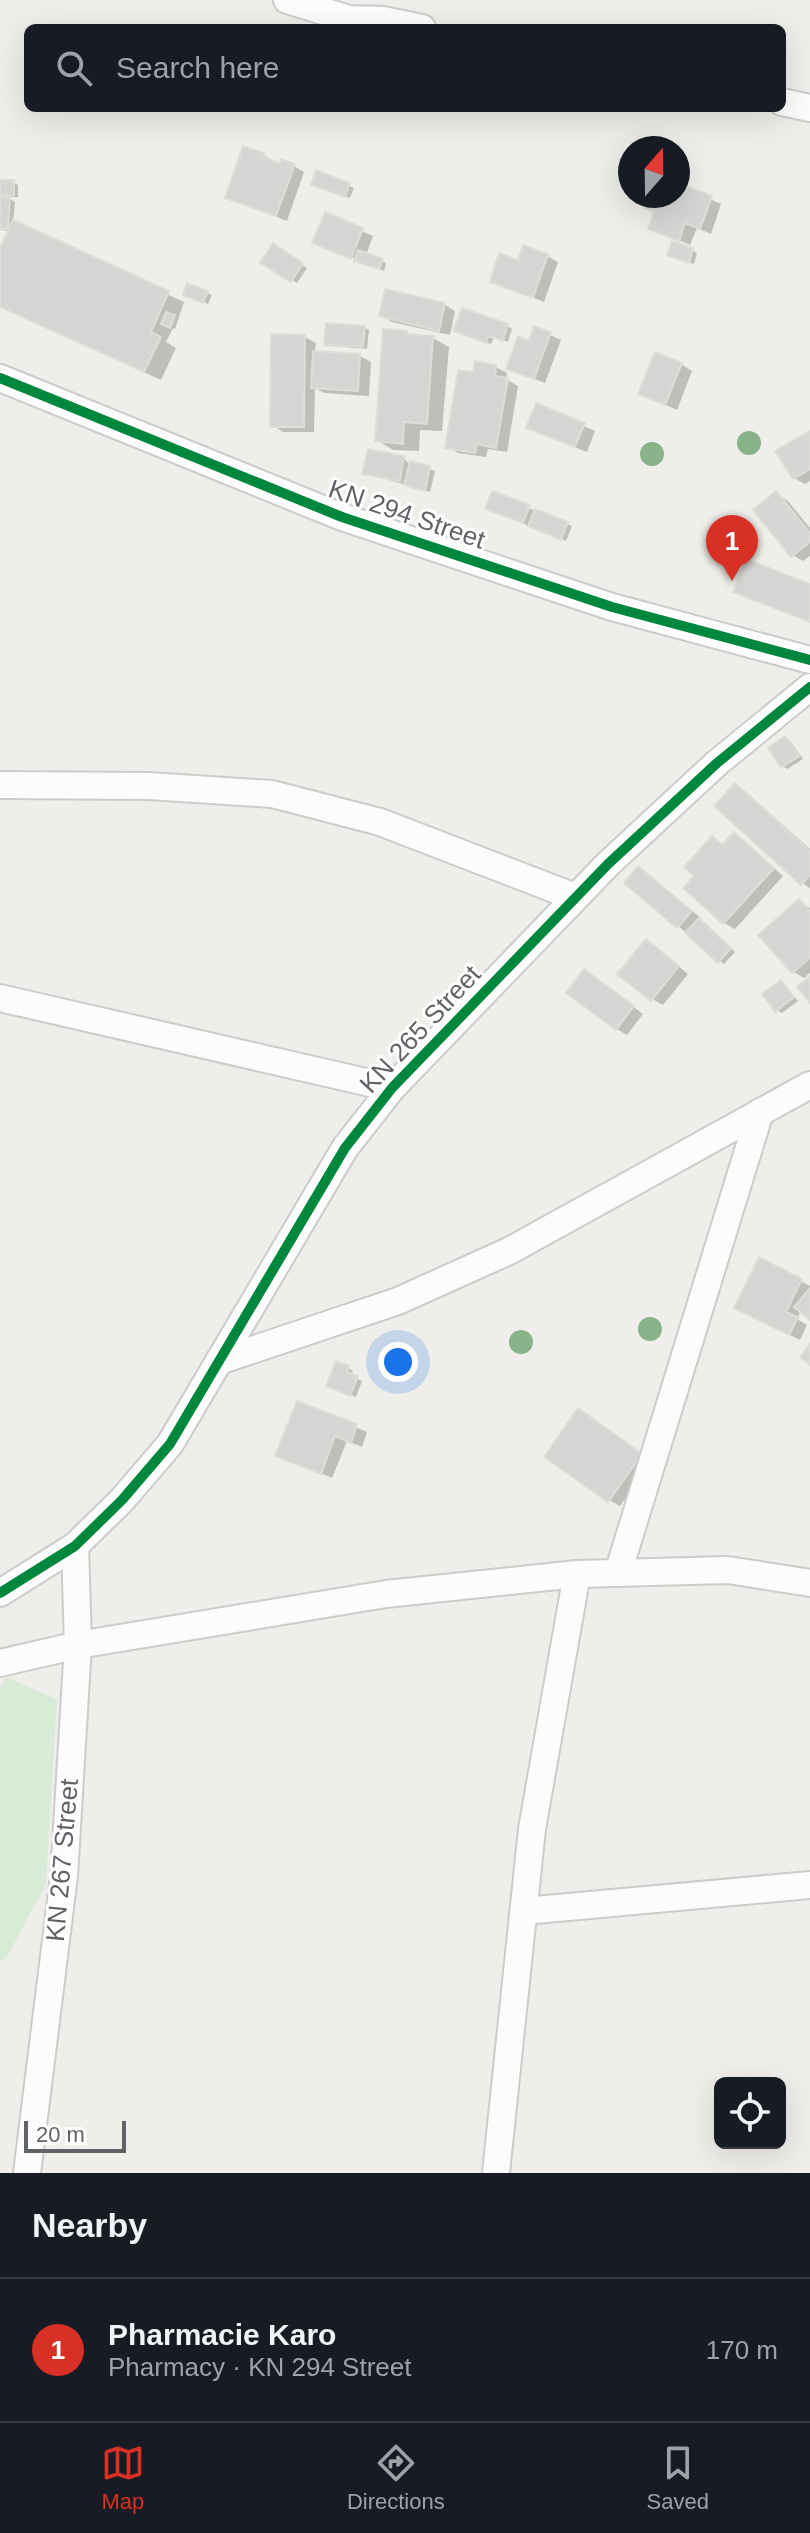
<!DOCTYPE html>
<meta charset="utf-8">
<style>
:root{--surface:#171b24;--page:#20242c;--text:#f1f3f6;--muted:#9ea1a6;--line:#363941;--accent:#d93025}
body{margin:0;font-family:Helvetica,sans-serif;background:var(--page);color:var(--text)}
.controls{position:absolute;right:24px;bottom:24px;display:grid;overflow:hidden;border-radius:12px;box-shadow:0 8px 32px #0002}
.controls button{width:72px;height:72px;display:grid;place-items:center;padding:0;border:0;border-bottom:2px solid var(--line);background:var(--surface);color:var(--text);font:40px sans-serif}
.compass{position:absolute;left:618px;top:136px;width:72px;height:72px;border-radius:50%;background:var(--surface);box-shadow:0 8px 32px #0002;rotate:20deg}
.scale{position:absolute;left:24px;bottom:20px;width:102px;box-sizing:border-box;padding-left:8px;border:4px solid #5f6368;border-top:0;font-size:22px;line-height:28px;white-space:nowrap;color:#5f6368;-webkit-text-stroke:6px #fff;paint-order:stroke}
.you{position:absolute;left:398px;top:1362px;width:28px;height:28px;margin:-20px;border:6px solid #fff;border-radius:50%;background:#1a73e8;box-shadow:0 0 0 12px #1a73e833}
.badge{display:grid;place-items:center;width:52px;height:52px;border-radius:50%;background:var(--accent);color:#fff;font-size:26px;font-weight:700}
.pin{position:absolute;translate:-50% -66px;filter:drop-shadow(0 2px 4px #0008)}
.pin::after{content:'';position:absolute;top:42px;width:28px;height:24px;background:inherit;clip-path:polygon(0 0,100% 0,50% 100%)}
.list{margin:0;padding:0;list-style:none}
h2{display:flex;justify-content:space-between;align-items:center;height:104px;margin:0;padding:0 32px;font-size:34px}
h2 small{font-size:26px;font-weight:400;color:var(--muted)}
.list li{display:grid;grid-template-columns:52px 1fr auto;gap:24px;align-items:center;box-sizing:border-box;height:144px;padding:0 32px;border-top:2px solid var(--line)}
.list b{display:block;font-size:30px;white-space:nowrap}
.list p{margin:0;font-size:26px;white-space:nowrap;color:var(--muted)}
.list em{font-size:26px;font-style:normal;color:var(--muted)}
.icon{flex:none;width:44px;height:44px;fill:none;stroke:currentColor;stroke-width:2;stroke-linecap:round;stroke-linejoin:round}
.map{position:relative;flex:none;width:810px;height:2173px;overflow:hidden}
.search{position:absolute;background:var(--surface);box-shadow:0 8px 32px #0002;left:24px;right:24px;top:24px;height:88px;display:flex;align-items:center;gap:20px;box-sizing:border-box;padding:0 28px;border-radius:12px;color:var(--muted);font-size:30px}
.sheet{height:248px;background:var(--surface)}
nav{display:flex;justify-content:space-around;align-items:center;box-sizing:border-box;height:112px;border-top:2px solid var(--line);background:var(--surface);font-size:22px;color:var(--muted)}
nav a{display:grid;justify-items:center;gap:4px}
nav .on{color:var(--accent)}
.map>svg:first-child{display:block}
.green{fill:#d8ebd6}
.shadow{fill:#0003}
.building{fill:#d6d5d3;stroke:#deddd9;stroke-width:2}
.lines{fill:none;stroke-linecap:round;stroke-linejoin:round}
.minor-casing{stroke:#cbcccc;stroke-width:30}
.minor{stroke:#fdfcfc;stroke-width:26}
.cycleway-casing{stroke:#fff;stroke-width:15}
.cycleway{stroke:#00873e;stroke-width:10}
.tree{fill:#88b388}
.labels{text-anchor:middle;stroke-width:6;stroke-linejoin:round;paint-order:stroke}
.street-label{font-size:26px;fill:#5f6368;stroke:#fff}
</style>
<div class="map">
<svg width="810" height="2173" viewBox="0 0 810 2173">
<rect width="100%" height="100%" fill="#efeeea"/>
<polygon class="green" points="6,1677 57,1699 46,1884 6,1959 0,1960 0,1688"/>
<g class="shadow">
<polygon points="263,155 274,161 273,163 281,166 294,166 304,172 287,221 227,197"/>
<polygon points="317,173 354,188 350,198 318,187"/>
<polygon points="0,182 13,182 18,185 18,197 7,197 15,202 13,223 184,302 175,329 173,328 166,342 176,348 161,380 0,307 0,253 10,231 0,230"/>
<polygon points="678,185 721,204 711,234 697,228 690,245 651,228 656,213 650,196 678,196"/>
<polygon points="326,215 373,236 366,255 386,263 384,271 315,242"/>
<polygon points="273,246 307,268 297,283 263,262"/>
<polygon points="692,250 697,253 694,264 674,257"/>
<polygon points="547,256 558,262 544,302 492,281 519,263"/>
<polygon points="387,291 445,305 455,311 450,335 392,322 381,315"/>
<polygon points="207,293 212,295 208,304 190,297"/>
<polygon points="507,326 512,329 508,342 494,337 491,344 460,333"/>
<polygon points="364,327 369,330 367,349 331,346 326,344"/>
<polygon points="535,328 561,340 545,383 508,368 530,343"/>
<polygon points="406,333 413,337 433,338 449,347 442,431 420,430 419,451 393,450 377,440"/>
<polygon points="305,337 316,343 315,353 360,356 371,362 369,396 324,393 315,388 314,432 283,432 272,425"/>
<polygon points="681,364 692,371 677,410 652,399"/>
<polygon points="496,367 507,373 506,379 518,386 507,452 488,449 486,457 458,453 448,447 475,374"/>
<polygon points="537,406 595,431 587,452 539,433"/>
<polygon points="810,433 810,481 805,484 794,478"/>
<polygon points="369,451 404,458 408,463 435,471 430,492 365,473"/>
<polygon points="493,493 572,526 566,541 493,511"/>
<polygon points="776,494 787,500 810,528 810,556 803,561 792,555"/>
<polygon points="785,738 790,741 803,759 787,769 782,766"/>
<polygon points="735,785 746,792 810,849 810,888 802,883"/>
<polygon points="734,835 745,841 783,876 735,929 724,923 697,875 713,839 725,845"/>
<polygon points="639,869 701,918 700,921 735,952 724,964 626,883"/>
<polygon points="799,901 810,908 810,973 804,978 794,972 761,935"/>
<polygon points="657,948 688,974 663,1005 652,999"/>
<polygon points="595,978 643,1014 627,1035 617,1029"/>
<polygon points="782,982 798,1001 782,1013 777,1010"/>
<polygon points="760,1260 810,1286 810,1317 801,1310 797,1319 807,1325 800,1340 747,1313"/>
<polygon points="348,1368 353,1371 351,1376 362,1381 356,1397 334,1388"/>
<polygon points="298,1403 367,1432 362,1447 347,1441 332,1478 278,1455"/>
<polygon points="579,1411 652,1461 620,1506 609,1500"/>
</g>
<g class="building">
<polygon points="243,146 264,153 262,157 280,164 281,159 295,164 276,216 225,198"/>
<polygon points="316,170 350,183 345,197 311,185"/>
<polygon points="0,180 14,180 14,195 0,196"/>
<polygon points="678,183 712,196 700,229 685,223 679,241 648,229 654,212 644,208 648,196 678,196"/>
<polygon points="0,197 10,197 8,229 0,229"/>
<polygon points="325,212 363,228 351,259 312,243"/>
<polygon points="13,220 169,291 151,332 161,337 144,372 0,307 0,248"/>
<polygon points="672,241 693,248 689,263 667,255"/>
<polygon points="273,243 303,263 291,282 260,263"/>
<polygon points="523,245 548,254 533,298 490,282 499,253 518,260"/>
<polygon points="358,250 383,259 379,269 354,261"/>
<polygon points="187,283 208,291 203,303 183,295"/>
<polygon points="385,289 445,303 439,331 379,316"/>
<polygon points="462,308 508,324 503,341 488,336 486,343 453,331"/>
<polygon points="166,312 175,315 170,328 161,324"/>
<polygon points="326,323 365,326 363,347 324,345"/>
<polygon points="534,326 551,332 534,379 506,369 518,336 529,341"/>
<polygon points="383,329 407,331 407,334 433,336 427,424 404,422 403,444 375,441"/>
<polygon points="271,334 305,335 304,427 270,427"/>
<polygon points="313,351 360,354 358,391 311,388"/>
<polygon points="655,352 682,363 665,405 638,394"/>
<polygon points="475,361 496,365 495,376 508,378 496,448 477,444 475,453 445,448 458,370 473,372"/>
<polygon points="536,403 585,423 575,447 526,428"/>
<polygon points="810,431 810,469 793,479 775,451"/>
<polygon points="368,449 404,456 400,481 362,474"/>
<polygon points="410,461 430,466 425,491 404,485"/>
<polygon points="492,491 530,505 523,523 485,509"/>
<polygon points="776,491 810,533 810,542 791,557 753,510"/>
<polygon points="535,509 568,522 561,540 528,526"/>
<polygon points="746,559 810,584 810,622 733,592"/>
<polygon points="785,736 799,756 781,768 768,748"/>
<polygon points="735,783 810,851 810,875 801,885 714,806"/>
<polygon points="734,832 774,868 723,924 683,888 694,876 684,867 712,836 722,845"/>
<polygon points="638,866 692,911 677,928 624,883"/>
<polygon points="799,899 810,911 810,958 792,973 758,935"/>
<polygon points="699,918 731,948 718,963 685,933"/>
<polygon points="646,939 679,966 651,1001 617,974"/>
<polygon points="584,969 634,1006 616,1030 566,993"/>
<polygon points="810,977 810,1003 797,986"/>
<polygon points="781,980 794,997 775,1012 762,994"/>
<polygon points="759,1257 802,1279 786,1312 798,1317 789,1335 734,1308"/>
<polygon points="810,1288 810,1320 794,1307"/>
<polygon points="810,1344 810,1365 800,1357"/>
<polygon points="336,1361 349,1366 347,1372 358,1376 350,1396 326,1386"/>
<polygon points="297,1401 357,1424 351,1443 335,1436 321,1474 275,1456"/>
<polygon points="578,1408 642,1454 608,1502 544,1457"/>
</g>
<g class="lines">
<g class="minor-casing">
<g id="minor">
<polyline points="287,0 349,19 383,20 422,28"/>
<polyline points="782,102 810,108"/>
<polyline points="0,378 342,517 612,607 810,660"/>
<polyline points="0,785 149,786 272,794 380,822 575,897"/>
<polyline points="0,998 392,1088"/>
<polyline points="219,1361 398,1301 509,1251 810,1085"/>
<polyline points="618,1573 760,1112"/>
<polyline points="0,1593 75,1546 122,1500 170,1444 345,1148 392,1088 608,864 717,763 810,687"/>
<polyline points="0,1663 78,1645 386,1594 577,1574 728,1570 810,1583"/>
<polyline points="524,1911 810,1885"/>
<polyline points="27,2173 64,1876 78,1645 75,1546"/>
<polyline points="496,2173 532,1829 577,1574"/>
</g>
</g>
<use href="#minor" class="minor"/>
<g class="cycleway-casing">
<g id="cycleway">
<polyline points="0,378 342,517 612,607 810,660"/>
<polyline points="0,1593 75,1546 122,1500 170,1444 345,1148 392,1088 608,864 717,763 810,687"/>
</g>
</g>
<use href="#cycleway" class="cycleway"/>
</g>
<g class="tree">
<circle cx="749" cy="443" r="12"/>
<circle cx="652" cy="454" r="12"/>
<circle cx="650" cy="1329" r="12"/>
<circle cx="521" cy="1342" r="12"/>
</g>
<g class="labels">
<g class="street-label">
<text transform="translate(407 514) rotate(19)" y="9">KN 294 Street</text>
<text transform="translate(420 1029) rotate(-47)" y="9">KN 265 Street</text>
<text transform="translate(62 1860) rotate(-85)" y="9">KN 267 Street</text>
</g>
</g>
</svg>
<div class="controls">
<button><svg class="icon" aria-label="locate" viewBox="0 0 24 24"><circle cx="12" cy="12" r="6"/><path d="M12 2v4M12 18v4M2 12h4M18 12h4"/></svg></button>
</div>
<svg class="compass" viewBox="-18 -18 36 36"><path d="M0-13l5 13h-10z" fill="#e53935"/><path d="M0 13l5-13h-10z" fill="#9ea1a6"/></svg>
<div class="scale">20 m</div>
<div class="you"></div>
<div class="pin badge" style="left:732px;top:581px">1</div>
<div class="search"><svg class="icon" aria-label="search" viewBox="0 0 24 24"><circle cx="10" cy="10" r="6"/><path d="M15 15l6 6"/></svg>Search here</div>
</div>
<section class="sheet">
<h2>Nearby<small></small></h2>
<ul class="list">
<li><span class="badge">1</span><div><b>Pharmacie Karo</b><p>Pharmacy · KN 294 Street</p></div><em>170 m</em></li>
</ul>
</section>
<nav>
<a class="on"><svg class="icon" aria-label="map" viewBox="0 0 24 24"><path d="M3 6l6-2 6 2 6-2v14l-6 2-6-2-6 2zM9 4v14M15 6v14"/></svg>Map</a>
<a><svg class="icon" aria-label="directions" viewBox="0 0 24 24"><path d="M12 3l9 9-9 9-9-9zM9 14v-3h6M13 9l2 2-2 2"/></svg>Directions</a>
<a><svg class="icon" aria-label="saved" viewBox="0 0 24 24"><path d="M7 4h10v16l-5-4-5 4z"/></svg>Saved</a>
</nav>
